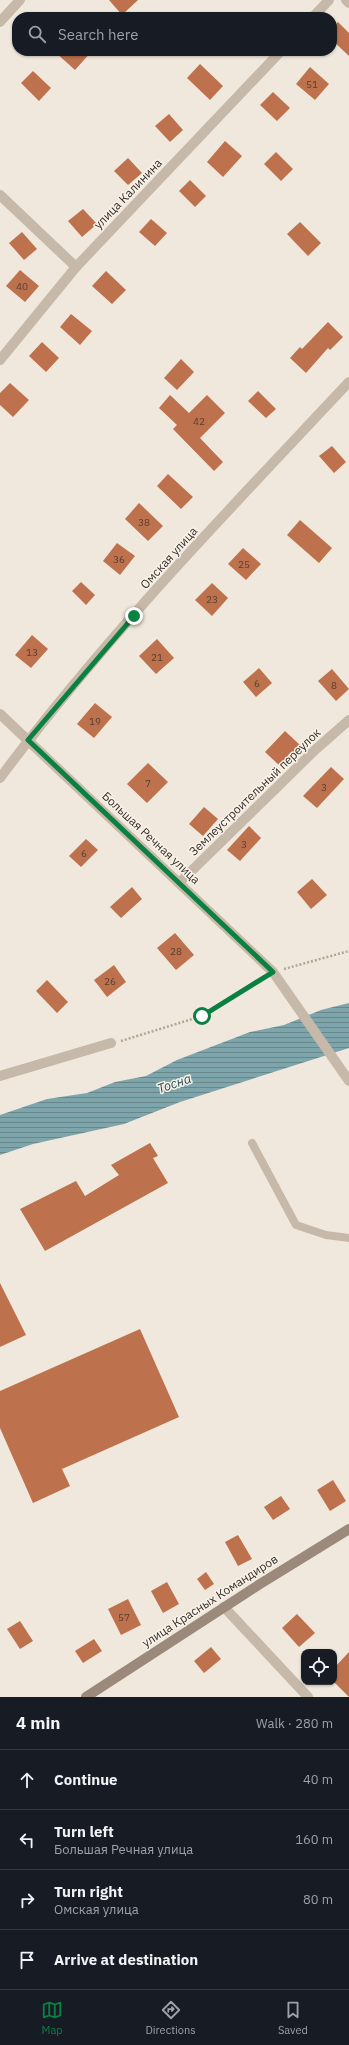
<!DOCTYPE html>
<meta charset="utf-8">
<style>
:root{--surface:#171b24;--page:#242831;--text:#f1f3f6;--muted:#9ea1a6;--line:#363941;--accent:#0b8043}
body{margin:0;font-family:"IBM Plex Sans",sans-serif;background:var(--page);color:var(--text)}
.controls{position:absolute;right:12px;bottom:12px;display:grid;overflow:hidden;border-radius:8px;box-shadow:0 1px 3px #0004}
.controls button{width:36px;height:36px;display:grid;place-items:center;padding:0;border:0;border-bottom:1px solid var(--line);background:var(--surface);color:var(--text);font:20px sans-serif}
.stop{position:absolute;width:12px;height:12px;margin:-9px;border:3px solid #0b8043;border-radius:50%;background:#fff}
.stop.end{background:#0b8043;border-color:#fff;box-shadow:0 1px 4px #0008}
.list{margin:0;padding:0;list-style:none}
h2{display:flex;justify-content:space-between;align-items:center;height:52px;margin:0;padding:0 16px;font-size:17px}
h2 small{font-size:13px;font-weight:400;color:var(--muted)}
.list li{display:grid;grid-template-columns:26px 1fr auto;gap:12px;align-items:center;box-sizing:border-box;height:60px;padding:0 16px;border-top:1px solid var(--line)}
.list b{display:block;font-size:15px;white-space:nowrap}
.list p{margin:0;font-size:13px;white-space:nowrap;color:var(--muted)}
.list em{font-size:13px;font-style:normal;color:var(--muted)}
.icon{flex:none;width:22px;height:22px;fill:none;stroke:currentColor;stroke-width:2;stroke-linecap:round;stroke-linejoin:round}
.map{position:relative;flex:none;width:349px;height:1697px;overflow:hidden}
.search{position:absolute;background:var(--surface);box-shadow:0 1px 3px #0004;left:12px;right:12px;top:12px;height:44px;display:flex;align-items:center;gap:10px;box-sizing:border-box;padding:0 14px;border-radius:16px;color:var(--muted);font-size:15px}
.sheet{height:292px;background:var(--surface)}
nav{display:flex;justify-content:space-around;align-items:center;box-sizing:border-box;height:56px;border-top:1px solid var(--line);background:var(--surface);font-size:11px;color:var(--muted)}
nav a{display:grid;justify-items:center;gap:2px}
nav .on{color:var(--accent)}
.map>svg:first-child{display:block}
.water{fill:url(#water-rules)}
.building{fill:#bd724d}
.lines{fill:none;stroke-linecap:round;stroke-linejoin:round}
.path{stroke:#b3a493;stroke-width:2.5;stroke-dasharray:2 2;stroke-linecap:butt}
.lane{stroke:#c7b9a9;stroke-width:8}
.street{stroke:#c7b9a9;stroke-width:10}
.secondary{stroke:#9b897b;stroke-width:10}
.route{stroke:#0b8043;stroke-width:5}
.labels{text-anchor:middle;stroke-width:3;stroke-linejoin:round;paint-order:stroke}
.number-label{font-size:10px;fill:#573e31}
.street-label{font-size:12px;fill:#352d28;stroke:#f8f2e8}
.water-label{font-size:13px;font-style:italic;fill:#214c53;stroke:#f8f2e8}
</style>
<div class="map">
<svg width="349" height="1697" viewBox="0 0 349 1697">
<defs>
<pattern id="water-rules" width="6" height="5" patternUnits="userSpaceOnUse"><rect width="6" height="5" fill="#7da5ab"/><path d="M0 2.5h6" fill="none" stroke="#67878b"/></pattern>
</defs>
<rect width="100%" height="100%" fill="#f0e8dc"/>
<polygon class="water" points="349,1003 349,1048 180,1102 124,1124 33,1144 0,1155 0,1115 47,1099 87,1093 115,1082 146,1076 177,1060 250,1032 284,1025 321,1010"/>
<g class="building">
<polygon points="109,0 138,0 122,15"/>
<polygon points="338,22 349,33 349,56 332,40 332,28"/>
<polygon points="54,51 92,51 75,70"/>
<polygon points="200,64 223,86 210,100 187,78"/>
<polygon points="310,67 329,84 315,100 296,84"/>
<polygon points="33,71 51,88 39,101 21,83"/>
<polygon points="273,92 290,108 277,121 260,105"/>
<polygon points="169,114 183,130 170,142 155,126"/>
<polygon points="225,141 242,156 223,177 207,162"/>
<polygon points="276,152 293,169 281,181 264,164"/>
<polygon points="128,158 142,173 128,185 114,171"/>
<polygon points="190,180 206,196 195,207 179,191"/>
<polygon points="83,209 97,224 82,237 68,221"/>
<polygon points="151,219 167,233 155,246 139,232"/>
<polygon points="300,222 321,243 308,256 287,234"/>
<polygon points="22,232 37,249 24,260 9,243"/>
<polygon points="20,270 39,286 25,302 6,286"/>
<polygon points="106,271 126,290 112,304 92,286"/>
<polygon points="71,314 92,331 80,345 60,327"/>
<polygon points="328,322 343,337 330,350 328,348 306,373 290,358 300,347 302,349"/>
<polygon points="42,342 59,358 46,372 29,356"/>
<polygon points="181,359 194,372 177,390 164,378"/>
<polygon points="10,383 29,400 13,417 0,405 0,393"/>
<polygon points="258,391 276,409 266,418 248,401"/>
<polygon points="170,395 189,413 207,395 225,413 200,438 223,462 214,471 173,429 177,425 159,408"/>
<polygon points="332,446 346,462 334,473 319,456"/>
<polygon points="168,474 193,497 181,509 157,486"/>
<polygon points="139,503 163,526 148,541 125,519"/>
<polygon points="300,520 332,548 319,563 287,535"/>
<polygon points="117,543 135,556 120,575 103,561"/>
<polygon points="243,548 261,564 246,580 228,564"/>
<polygon points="81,582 95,595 86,605 72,591"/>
<polygon points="212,583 228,598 212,616 195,600"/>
<polygon points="32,635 48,649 31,668 15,655"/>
<polygon points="157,639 174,658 156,674 139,656"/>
<polygon points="259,668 272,683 256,697 243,682"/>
<polygon points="332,669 349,689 336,701 318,681"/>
<polygon points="95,703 112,717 94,738 77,724"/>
<polygon points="285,731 301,746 281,767 265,752"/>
<polygon points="148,763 168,782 147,803 127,784"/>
<polygon points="331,767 344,779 317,808 303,796"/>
<polygon points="204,807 218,819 203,836 189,824"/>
<polygon points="249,826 261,838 240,861 227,850"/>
<polygon points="86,839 98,850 81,867 69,856"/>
<polygon points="312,879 327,895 311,909 297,892"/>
<polygon points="132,887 142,899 121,918 110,907"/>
<polygon points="175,933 194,955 176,970 157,948"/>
<polygon points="114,965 126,982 107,997 94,980"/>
<polygon points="47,980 68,1002 57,1013 36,991"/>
<polygon points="150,1143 158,1156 153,1158 168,1183 45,1251 20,1209 76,1181 85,1196 119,1175 111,1165"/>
<polygon points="0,1283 26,1335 0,1347"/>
<polygon points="140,1329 179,1417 62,1469 70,1486 33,1503 0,1428 0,1391"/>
<polygon points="333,1480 346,1501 330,1511 317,1490"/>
<polygon points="281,1496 290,1509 273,1520 264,1507"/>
<polygon points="238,1535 252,1559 238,1566 225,1542"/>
<polygon points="206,1572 214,1584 205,1590 197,1579"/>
<polygon points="167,1582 179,1604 163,1613 151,1591"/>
<polygon points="128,1599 141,1625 121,1635 108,1609"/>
<polygon points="297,1614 315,1633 299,1647 282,1628"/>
<polygon points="20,1621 33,1641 20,1649 7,1629"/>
<polygon points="94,1639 102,1651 83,1663 75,1651"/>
<polygon points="211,1647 221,1659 204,1673 194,1661"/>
<polygon points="349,1652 349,1697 334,1682 334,1668"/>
</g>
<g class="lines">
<g class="path">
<polyline points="284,969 349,951"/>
<polyline points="121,1041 202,1016 263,978"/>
</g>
<polyline class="lane" points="252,1143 296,1225 326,1235 349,1238"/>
<g class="street">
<polyline points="346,0 349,3"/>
<polyline points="313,17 329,0"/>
<polyline points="0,22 20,0"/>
<polyline points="0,195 76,267"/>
<polyline points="0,360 76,267 281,51"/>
<polyline points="0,714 273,972 349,1081"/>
<path d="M0,778c105,-141 229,-268 349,-396"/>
<polyline points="179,883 315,750 349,720"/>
<polyline points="0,1076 111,1043"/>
<polyline points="224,1607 308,1697"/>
</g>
<polyline class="secondary" points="86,1697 260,1584 349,1529"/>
</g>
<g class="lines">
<polyline class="route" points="134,616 28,740 273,972 202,1016"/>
</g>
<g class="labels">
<g class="number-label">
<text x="312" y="88">51</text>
<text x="22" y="290">40</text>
<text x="199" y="425">42</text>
<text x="144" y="526">38</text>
<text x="119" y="563">36</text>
<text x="244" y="568">25</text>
<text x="212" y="603">23</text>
<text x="32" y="656">13</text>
<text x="157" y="661">21</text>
<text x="257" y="687">6</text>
<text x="334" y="689">8</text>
<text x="95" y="725">19</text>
<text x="148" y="787">7</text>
<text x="324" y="791">3</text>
<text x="244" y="848">3</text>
<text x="84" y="857">6</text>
<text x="176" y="955">28</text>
<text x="110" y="985">26</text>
<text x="124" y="1621">57</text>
</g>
<g class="street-label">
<text transform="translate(128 194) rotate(-46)" y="4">улица Калинина</text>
<text transform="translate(169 558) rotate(-48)" y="4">Омская улица</text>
<text transform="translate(255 792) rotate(-44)" y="4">Землеустроительный переулок</text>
<text transform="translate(151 838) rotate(43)" y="4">Большая Речная улица</text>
<text transform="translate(210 1601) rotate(-33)" y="4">улица Красных Командиров</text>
</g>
<g class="water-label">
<text transform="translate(174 1083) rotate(-19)" y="5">Тосна</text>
</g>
</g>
</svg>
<div class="controls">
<button><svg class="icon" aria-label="locate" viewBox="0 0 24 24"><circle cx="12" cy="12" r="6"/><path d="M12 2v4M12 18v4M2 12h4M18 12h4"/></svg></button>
</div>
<div class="stop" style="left:202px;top:1016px"></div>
<div class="stop end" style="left:134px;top:616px"></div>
<div class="search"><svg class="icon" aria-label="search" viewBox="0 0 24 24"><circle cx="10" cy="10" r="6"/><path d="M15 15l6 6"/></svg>Search here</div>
</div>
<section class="sheet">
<h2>4 min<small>Walk · 280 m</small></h2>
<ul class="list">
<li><svg class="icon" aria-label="ahead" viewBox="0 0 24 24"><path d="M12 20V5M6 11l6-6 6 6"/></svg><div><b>Continue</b></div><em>40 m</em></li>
<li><svg class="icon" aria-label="left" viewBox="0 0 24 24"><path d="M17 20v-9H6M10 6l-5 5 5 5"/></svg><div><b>Turn left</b><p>Большая Речная улица</p></div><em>160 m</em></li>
<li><svg class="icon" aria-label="right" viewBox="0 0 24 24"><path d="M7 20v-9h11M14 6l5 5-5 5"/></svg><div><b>Turn right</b><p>Омская улица</p></div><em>80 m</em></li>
<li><svg class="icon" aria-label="arrive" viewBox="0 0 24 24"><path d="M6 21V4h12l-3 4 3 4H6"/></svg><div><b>Arrive at destination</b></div></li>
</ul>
</section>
<nav>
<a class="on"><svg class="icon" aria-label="map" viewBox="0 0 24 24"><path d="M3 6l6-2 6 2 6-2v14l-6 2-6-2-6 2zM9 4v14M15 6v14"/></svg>Map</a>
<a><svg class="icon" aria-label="directions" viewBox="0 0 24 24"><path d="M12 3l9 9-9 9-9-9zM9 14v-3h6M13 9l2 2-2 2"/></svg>Directions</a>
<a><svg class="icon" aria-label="saved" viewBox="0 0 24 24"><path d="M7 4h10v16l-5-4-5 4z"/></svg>Saved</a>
</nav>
